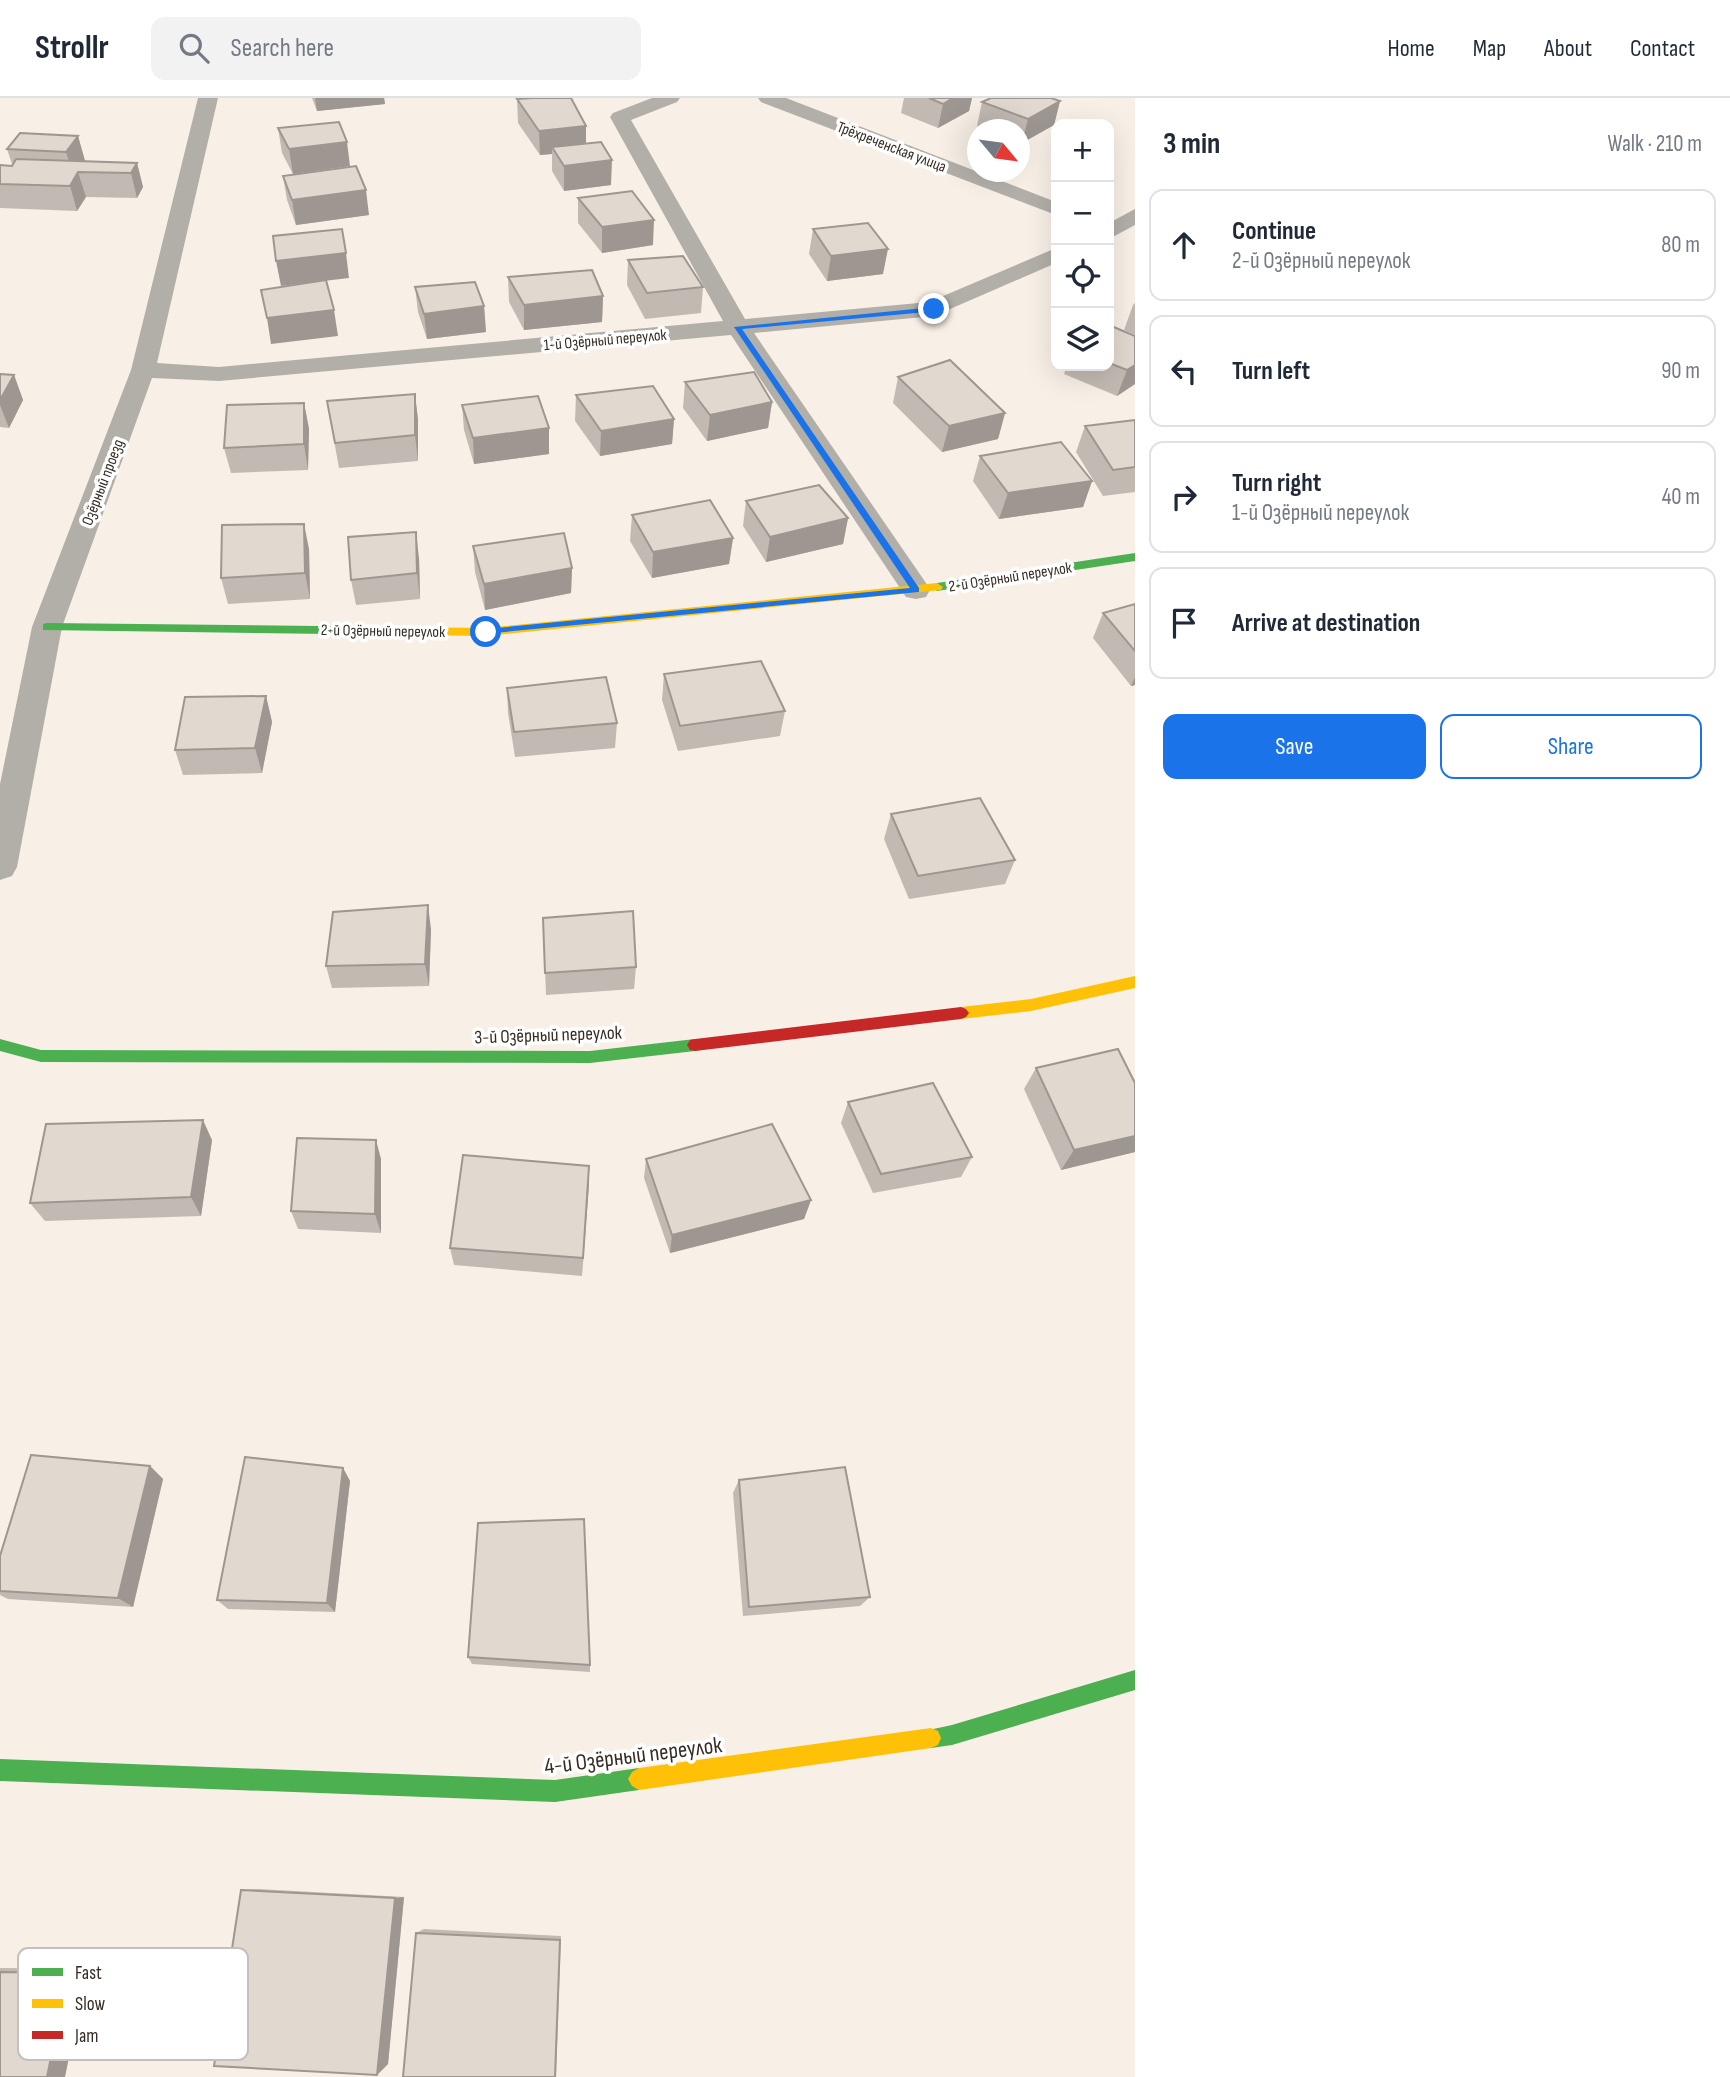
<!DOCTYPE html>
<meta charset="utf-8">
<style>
:root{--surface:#fff;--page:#f2f2f3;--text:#1f2937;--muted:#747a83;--line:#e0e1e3;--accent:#1a73e8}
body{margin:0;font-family:"Sofia Sans Condensed",sans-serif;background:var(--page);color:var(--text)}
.controls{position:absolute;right:21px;top:21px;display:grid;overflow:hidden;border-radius:14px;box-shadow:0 7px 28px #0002}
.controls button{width:63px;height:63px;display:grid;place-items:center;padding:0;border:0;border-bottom:2px solid var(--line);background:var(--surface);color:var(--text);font:35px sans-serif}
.compass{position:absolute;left:967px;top:21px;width:63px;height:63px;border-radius:50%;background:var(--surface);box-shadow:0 7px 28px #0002;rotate:119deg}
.stop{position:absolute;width:21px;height:21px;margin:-16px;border:5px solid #1a73e8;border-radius:50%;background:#fff}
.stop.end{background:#1a73e8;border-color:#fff;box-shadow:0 2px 7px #0008}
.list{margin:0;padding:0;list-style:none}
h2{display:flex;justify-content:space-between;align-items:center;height:91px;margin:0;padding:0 28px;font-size:30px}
h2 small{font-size:23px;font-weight:400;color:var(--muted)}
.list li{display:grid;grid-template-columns:46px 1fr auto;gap:21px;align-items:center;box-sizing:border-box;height:112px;margin:0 14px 14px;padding:0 14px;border:2px solid var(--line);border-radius:14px}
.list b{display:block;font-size:26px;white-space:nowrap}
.list p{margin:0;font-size:23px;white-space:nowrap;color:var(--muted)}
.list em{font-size:23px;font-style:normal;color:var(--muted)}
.actions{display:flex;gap:14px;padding:21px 28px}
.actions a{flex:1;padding:16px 0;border:2px solid var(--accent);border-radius:14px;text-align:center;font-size:24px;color:var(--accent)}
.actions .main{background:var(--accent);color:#fff}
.icon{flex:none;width:38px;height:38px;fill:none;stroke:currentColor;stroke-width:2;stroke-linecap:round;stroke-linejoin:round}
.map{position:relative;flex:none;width:1135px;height:1979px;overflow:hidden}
header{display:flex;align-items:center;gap:42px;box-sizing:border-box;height:98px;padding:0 35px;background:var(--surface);border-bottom:2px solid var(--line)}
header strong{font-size:33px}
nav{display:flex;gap:38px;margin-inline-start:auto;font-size:24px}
.search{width:490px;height:63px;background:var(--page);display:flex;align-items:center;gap:18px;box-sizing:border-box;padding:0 24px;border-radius:14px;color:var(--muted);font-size:26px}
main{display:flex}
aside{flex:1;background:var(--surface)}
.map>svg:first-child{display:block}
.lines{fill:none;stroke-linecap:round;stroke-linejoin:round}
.street{fill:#b2afa9;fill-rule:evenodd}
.fast{fill:#4caf50;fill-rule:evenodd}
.slow{fill:#ffc107;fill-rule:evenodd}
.jam{fill:#c62828;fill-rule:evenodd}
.wall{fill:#c2bab2}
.shaded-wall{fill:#9e9791}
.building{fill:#e1d8cf;stroke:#9e9791;stroke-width:2}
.route{fill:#1a73e8}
.labels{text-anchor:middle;stroke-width:7;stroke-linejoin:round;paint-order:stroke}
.far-street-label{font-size:16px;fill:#362c23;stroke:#fff}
.street-label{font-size:19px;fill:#362c23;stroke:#fff}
.near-street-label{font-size:23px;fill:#362c23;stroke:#fff}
.key{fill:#fff;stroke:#c3c0bd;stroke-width:2}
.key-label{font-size:19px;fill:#362c23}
</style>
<header>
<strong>Strollr</strong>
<div class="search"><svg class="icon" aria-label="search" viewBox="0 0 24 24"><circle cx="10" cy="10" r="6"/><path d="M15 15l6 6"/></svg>Search here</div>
<nav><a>Home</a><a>Map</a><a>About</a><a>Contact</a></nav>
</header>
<main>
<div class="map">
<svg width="1135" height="1979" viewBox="0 0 1135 1979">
<rect width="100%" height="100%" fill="#f8f0e7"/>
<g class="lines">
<g class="street">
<polygon points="198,0 218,0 157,265 219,269 723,223 610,19 613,15 652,0 680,0 677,4 631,22 745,221 929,204 1056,150 1056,165 934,218 754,235 926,485 930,492 926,499 916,501 906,499 731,237 219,283 152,280 62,529 17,769 12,778 0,782 0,686 32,529 131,272"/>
<polygon points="758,0 786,0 1056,104 1056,117 761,4"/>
<polygon points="1135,111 1135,127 1109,141 1109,125"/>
</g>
<g class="fast">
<polygon points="1135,455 1135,463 937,493 931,489 937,485"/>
<polygon points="47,525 404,529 410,533 404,537 43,532 43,526"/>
<polygon points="0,941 41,952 590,953 695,941 700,942 703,947 700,952 695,953 590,965 41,964 0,953"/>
<polygon points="1135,1572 1135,1592 952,1647 931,1650 924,1647 921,1640 924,1633 952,1627"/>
<polygon points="0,1661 555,1682 639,1670 646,1674 650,1681 646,1688 639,1692 555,1704 0,1683"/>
</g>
<g class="slow">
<polygon points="937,485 943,489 941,492 486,538 404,537 398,533 404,529 486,530"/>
<polygon points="1135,878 1135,890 1031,913 961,921 956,919 953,915 956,911 961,909 1031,901"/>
<polygon points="931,1630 938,1633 941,1640 938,1647 931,1650 639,1692 632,1688 628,1681 632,1674 639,1670"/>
</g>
<polygon class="jam" points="961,909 966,911 969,915 966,919 961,921 695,953 690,952 687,947 690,942 695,941"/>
</g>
<g class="wall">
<polygon points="312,0 384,0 385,6 317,13"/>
<polygon points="904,0 972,0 969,13 938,30 901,15"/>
<polygon points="517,1 586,45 611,87 564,93 552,73 552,56 540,57 518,25"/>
<polygon points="1060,3 1054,27 1022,45 1019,44 1019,32 986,32 977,28 982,4"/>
<polygon points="278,30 350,68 293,76 282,55"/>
<polygon points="78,38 85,63 137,65 143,89 137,100 86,99 77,113 0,110 0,67 12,68 12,66 7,51"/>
<polygon points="283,78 369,117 296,127 287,102"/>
<polygon points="578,100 653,147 602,155 578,125"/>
<polygon points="813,131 883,176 827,183 809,156"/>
<polygon points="628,162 703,189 701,215 645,221 627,187"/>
<polygon points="508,179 603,198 602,224 524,232 509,204"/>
<polygon points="415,189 484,208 486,234 427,241 418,214"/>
<polygon points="1135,205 1135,237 1124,232 1133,207"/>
<polygon points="1109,227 1135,238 1135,286 1117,298 1064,276 1067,268 1109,268"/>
<polygon points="0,276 14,277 23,302 9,330 0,329"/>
<polygon points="898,279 1005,315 998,341 942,354 893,305"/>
<polygon points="685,284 772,304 768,330 707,343 683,310"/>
<polygon points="415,296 418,322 418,363 339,370 327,303"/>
<polygon points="576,297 674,321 672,346 600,358 575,323"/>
<polygon points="304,305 309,331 308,372 231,375 224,350"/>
<polygon points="462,307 549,356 474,366 464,332"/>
<polygon points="1135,323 1135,394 1103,398 1076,354 1085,328"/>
<polygon points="980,358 1092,383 1083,409 999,421 973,383"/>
<polygon points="746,403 848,420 843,446 766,464 743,428"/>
<polygon points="632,417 733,440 729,466 652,480 630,443"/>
<polygon points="473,448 572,470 571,495 485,512 475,474"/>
<polygon points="309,451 310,501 228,506 221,480"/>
<polygon points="419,460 420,501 356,507 351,482"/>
<polygon points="1135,506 1135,587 1131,588 1093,540 1103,515"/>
<polygon points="664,576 785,613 780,638 678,653 662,602"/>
<polygon points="507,590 617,625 615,650 515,659 508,615"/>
<polygon points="266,598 272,624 262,675 183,677 175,652"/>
<polygon points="891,716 1015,762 1005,786 909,801 884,741"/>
<polygon points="543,820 636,869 634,891 546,897"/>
<polygon points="431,831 429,888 332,890 326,868"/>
<polygon points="1036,970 1135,985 1135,1054 1061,1072 1024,991"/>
<polygon points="848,1004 972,1059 961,1079 873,1095 841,1025"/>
<polygon points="212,1042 201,1118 45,1123 30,1105"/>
<polygon points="381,1061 381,1135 298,1131 291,1113"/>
<polygon points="646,1061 811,1102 804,1121 670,1155 644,1080"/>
<polygon points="589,1068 582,1178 454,1167 450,1150"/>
<polygon points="150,1368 163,1381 133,1509 8,1501 0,1497 0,1458"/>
<polygon points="343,1370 350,1383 335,1514 228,1511 217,1502"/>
<polygon points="739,1382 870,1499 860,1508 743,1518 733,1395"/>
<polygon points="468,1559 590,1567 590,1574 472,1566"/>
<polygon points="258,1791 404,1799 388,1966 377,1977 241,1792"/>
<polygon points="424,1831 561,1838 556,1979 416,1835"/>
<polygon points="0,1870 87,1871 0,1979"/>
</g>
<g class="shaded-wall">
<polygon points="315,0 384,0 385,6 317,13"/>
<polygon points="953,0 972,0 969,13 938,30 943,6"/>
<polygon points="1060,3 1054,27 1022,45 1028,21"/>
<polygon points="586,28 586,52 552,49 552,56 540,57 539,33"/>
<polygon points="78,38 85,63 74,79 66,54"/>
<polygon points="347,44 350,68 293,76 289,51"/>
<polygon points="612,62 611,87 564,93 564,68"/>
<polygon points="137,65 143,89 137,100 131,75"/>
<polygon points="78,74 86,99 77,113 70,88"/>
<polygon points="366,92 369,117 296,127 292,102"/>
<polygon points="654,122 653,147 602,155 602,129"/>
<polygon points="888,151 883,176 827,183 831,158"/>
<polygon points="346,155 349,180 281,188 276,163"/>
<polygon points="603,198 602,224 524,232 524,207"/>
<polygon points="484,208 486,234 427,241 424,216"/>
<polygon points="334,212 338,238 271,246 267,220"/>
<polygon points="1135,267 1135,286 1117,298 1127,272"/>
<polygon points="14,277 23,302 9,330 0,307 0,302"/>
<polygon points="415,296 418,322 418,363 415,337"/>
<polygon points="772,304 768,330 707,343 710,317"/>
<polygon points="304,305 309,331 308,372 304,346"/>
<polygon points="1005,315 998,341 942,354 949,328"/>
<polygon points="674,321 672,346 600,358 601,333"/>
<polygon points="549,330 549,356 474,366 473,340"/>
<polygon points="1092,383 1083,409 999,421 1008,395"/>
<polygon points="848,420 843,446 766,464 770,439"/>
<polygon points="304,426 309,451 310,501 305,475"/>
<polygon points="416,434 419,460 420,501 417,475"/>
<polygon points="733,440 729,466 652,480 653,454"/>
<polygon points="572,470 571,495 485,512 484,486"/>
<polygon points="1135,579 1135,587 1131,588"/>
<polygon points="266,598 272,624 262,675 255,650"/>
<polygon points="428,807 431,831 429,888 425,866"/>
<polygon points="203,1022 212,1042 201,1118 191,1099"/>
<polygon points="1135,1038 1135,1054 1061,1072 1074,1052"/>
<polygon points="376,1042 381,1061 381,1135 375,1116"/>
<polygon points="589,1068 589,1087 582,1178 583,1160"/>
<polygon points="811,1102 804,1121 670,1155 672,1137"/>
<polygon points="150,1368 163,1381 133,1509 118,1500"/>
<polygon points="343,1370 350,1383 335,1514 327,1505"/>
<polygon points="404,1799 388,1966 377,1977 395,1800"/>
<polygon points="87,1871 65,1979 47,1979 68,1875"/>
</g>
<g class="building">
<polygon points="533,0 571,0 586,28 539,33 517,1"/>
<polygon points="929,0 953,0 943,6"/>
<polygon points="991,0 1051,0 1060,3 1028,21 982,4"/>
<polygon points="339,24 347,44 289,51 278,30"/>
<polygon points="20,35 78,38 66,54 7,51"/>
<polygon points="601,44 612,62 564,68 552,49"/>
<polygon points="16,61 137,65 131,75 78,74 70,88 0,86 0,67 12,68"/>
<polygon points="356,68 366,92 292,102 283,78"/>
<polygon points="632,93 654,122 602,129 578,100"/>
<polygon points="868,125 888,151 831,158 813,131"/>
<polygon points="342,131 346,155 276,163 273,138"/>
<polygon points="683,158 703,189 647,195 628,162"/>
<polygon points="592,172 603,198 524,207 508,179"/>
<polygon points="326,182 334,212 267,220 261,192"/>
<polygon points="475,184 484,208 424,216 415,189"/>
<polygon points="1109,227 1135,238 1135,267 1127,272 1109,265"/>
<polygon points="950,262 1005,315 949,328 898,279"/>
<polygon points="754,274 772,304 710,317 685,284"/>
<polygon points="0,276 14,277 0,302"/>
<polygon points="653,288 674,321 601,333 576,297"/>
<polygon points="415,296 415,337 335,345 327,303"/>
<polygon points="538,298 549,330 473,340 462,307"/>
<polygon points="304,305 304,346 224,350 227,307"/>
<polygon points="1135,322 1135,369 1113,372 1085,328"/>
<polygon points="1061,344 1092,383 1008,395 980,358"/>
<polygon points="819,387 848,420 770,439 746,403"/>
<polygon points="710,402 733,440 653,454 632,417"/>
<polygon points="304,426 305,475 221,480 222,427"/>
<polygon points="416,434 417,475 351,482 348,439"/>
<polygon points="564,435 572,470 484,486 473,448"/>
<polygon points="1135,506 1135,553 1103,515"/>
<polygon points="761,563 785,613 680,628 664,576"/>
<polygon points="606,579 617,625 514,634 507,590"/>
<polygon points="266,598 255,650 175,652 185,599"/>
<polygon points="980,700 1015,762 918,778 891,716"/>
<polygon points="428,807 425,866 326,868 333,814"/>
<polygon points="633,813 636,869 545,875 543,820"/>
<polygon points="1118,951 1135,985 1135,1038 1074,1052 1036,970"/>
<polygon points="933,985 972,1059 881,1076 848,1004"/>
<polygon points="203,1022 191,1099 30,1105 46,1026"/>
<polygon points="772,1026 811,1102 672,1137 646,1061"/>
<polygon points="297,1040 376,1042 375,1116 291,1113"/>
<polygon points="463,1057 589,1068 583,1160 450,1150"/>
<polygon points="31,1357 150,1368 118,1500 0,1493 0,1458"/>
<polygon points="245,1359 343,1370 327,1505 217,1502"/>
<polygon points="845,1369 870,1499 749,1509 739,1382"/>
<polygon points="584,1421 590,1567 468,1559 478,1425"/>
<polygon points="241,1792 395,1800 377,1977 214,1968"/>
<polygon points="416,1835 560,1842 555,1979 403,1979"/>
<polygon points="0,1874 68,1875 47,1979 0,1979"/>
</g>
<polygon class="route" points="934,209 937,213 742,231 919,490 919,494 483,536 482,534 486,531 910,490 734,229"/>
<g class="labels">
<g class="far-street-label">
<text transform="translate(892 48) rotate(21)" y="6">Трёхреченская улица</text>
<text transform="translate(605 241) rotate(-5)" y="6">1-й Озёрный переулок</text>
<text transform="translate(102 384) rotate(-69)" y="6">Озёрный проезд</text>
<text transform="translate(1010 478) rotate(-9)" y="6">2-й Озёрный переулок</text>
<text transform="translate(383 532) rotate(1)" y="6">2-й Озёрный переулок</text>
</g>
<g class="street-label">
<text transform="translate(548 936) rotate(-2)" y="7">3-й Озёрный переулок</text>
</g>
<g class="near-street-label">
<text transform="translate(633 1657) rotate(-7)" y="8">4-й Озёрный переулок</text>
</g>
</g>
<rect x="18" y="1850" width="230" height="112" rx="10" class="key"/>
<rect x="32" y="1870" width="31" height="8" fill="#4caf50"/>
<rect x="32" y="1901" width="31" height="9" fill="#ffc107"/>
<rect x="32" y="1933" width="31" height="8" fill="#c62828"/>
<g class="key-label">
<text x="75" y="1881">Fast</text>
<text x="75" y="1912">Slow</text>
<text x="75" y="1944">Jam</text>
</g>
</svg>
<div class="controls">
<button>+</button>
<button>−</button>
<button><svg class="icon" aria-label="locate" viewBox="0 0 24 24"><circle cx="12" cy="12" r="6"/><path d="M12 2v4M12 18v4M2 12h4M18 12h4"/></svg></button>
<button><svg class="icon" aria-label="layers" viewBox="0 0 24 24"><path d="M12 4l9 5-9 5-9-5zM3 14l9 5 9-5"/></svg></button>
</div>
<svg class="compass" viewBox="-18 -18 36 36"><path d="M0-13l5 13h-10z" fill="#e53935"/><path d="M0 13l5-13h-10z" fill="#747a83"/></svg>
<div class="stop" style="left:486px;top:534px"></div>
<div class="stop end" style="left:934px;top:211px"></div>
</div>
<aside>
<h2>3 min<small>Walk · 210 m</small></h2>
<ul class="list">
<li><svg class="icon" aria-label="ahead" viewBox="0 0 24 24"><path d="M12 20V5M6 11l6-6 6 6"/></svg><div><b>Continue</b><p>2-й Озёрный переулок</p></div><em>80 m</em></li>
<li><svg class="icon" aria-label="left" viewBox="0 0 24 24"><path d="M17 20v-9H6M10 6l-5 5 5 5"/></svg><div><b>Turn left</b></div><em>90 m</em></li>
<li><svg class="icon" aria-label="right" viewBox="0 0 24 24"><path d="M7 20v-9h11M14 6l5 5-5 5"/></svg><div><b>Turn right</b><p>1-й Озёрный переулок</p></div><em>40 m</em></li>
<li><svg class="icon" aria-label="arrive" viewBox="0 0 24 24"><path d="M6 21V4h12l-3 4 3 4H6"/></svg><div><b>Arrive at destination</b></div></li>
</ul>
<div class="actions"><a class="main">Save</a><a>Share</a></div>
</aside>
</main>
